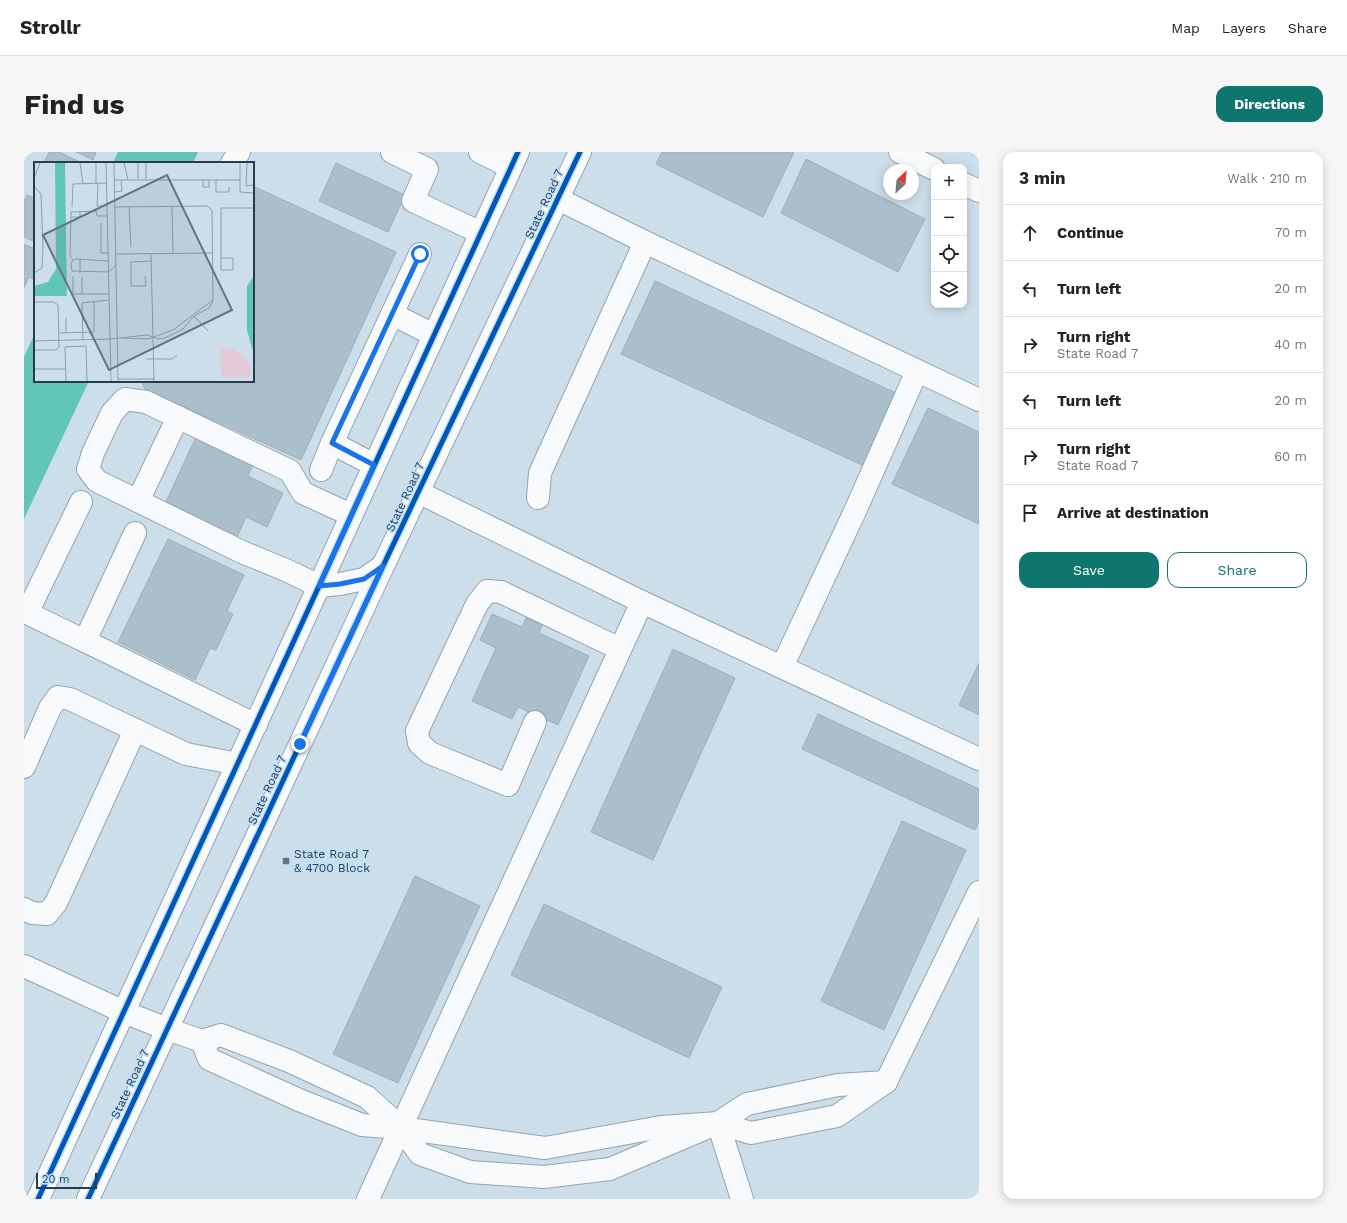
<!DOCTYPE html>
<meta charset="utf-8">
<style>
:root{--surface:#fff;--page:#f6f6f6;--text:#222;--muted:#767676;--line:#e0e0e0;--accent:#0f766e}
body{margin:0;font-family:"Work Sans",sans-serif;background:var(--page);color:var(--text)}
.controls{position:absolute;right:12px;top:12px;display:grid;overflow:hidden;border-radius:8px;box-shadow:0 2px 10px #0003}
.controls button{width:36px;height:36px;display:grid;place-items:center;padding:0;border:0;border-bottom:1px solid var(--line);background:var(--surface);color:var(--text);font:20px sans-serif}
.compass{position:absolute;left:859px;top:12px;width:36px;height:36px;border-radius:50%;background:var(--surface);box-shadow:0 2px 10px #0003;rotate:26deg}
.scale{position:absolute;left:12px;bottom:10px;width:61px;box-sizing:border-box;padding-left:4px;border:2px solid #273d4d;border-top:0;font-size:11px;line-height:14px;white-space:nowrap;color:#273d4d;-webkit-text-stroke:3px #c0e0f8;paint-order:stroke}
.stop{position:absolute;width:12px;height:12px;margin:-9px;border:3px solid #1a73e8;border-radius:50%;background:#fff}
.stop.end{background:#1a73e8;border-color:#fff;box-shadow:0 1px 4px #0008}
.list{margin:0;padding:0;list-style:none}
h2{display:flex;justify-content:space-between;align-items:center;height:52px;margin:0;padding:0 16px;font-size:17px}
h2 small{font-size:13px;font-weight:400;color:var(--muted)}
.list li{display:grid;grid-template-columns:26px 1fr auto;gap:12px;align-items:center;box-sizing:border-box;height:56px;padding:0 16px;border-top:1px solid var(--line)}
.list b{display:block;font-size:15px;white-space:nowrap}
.list p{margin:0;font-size:13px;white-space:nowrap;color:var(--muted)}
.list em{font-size:13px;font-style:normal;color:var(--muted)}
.actions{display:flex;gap:8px;padding:12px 16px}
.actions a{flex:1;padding:9px 0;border:1px solid var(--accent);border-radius:12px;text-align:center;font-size:14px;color:var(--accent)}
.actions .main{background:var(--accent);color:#fff}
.icon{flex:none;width:22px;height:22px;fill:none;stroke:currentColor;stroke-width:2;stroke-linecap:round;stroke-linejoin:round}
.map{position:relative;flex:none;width:955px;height:1047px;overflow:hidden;border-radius:12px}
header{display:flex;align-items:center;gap:24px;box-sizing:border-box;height:56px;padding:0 20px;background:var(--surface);border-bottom:1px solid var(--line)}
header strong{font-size:19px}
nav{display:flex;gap:22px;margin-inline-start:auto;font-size:14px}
.intro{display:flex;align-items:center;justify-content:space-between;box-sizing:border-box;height:96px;padding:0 24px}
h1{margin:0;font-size:28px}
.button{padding:10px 18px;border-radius:12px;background:var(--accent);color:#fff;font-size:14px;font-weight:700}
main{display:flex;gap:24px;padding:0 24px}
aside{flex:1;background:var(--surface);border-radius:12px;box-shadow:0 2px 10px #0003}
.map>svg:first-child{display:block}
.water{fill:#61c5ba}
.building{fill:#abbecb;stroke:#9dafbc}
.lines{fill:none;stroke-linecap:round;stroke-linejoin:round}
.minor-casing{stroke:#92a4b1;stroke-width:24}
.major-casing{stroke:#92a4b1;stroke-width:24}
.minor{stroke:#f8fafc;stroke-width:22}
.major{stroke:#f8fafc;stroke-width:22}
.cycleway-casing{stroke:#c0e0f8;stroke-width:8}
.cycleway{stroke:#0057b8;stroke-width:5}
.route{stroke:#1a73e8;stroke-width:5}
.poi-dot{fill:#617584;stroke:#c0e0f8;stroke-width:1.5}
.labels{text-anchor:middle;stroke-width:3.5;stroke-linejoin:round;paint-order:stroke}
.street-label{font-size:12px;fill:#273d4d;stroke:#c0e0f8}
.poi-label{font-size:12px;fill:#273d4d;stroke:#c0e0f8;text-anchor:start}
.inset-road{fill:none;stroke:#8b9eac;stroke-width:1}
.view{fill:#617584;fill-opacity:0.15;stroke:#617584;stroke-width:2}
.inset-edge{fill:none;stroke:#273d4d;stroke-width:2}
</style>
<header>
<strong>Strollr</strong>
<nav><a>Map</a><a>Layers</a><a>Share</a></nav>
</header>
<div class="intro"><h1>Find us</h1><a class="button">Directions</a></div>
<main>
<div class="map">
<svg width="955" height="1047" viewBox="0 0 955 1047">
<rect width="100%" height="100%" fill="#cddeeb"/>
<g class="water">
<polygon points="94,0 174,0 169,11 89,11"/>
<polygon points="11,181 11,229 65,229 0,367 0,205"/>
</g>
<g class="building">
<polygon points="25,0 35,0 58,11 20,11"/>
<polygon points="52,0 72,0 69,8"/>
<polygon points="638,0 770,0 739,65 632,12"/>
<polygon points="782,7 901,67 874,120 757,61"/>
<polygon points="312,11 381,43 364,80 295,49"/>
<polygon points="229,34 372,100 277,308 121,237 117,229 229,229"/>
<polygon points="3,43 11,46 11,90 0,85 0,49"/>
<polygon points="0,92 11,97 11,128 5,125 0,136"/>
<polygon points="631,129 874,242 840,314 597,202"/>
<polygon points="904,256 955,280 955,372 868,332"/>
<polygon points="172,285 230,311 224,324 259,341 243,375 222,365 211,390 139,356"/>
<polygon points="144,387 220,423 203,459 209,462 192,498 186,496 171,528 94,490"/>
<polygon points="468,462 498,475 502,466 518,473 515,481 565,504 534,573 494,555 488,567 448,549 472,496 456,488"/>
<polygon points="649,497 711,526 629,708 567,680"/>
<polygon points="955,511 955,563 935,553"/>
<polygon points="794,562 955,637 955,670 951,678 778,597"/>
<polygon points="878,669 942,698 860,878 797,849"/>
<polygon points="391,724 456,754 374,931 309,902"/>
<polygon points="520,752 698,835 665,906 487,823"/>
</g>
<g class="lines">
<g class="minor-casing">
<g id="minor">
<polyline points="368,0 403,17 389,49 457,81"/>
<polyline points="456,0 487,15"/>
<polyline points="876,0 910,17"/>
<polyline points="208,11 215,0"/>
<polyline points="940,32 955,39"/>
<polyline points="534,47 621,90 955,248"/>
<polyline points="368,162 410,183"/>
<polyline points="350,313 308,291 396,102"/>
<polyline points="297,318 308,291"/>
<polyline points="394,340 618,450 955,607"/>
<polyline points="514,346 516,321 621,90"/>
<polyline points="114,349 154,265"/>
<polyline points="57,350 3,461 61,489"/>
<polyline points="327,363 279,341 266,319 122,250 101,247 88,261 69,301 64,317 73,329 218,400 264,419 295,434 316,432 340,427 359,414"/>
<polyline points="111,381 61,489 232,573"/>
<polyline points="758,515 832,357 893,219"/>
<polyline points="511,570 484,633 406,601 395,591 393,579 453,452 463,439 477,440 596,497"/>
<polyline points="0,615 26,556 34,545 46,547 162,602 214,612"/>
<polyline points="0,757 8,761 23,762 32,751 111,578"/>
<polyline points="0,814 100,860 143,877 178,889 197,883 265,909 343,945 377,976 396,1002 446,1020 520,1025 586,1017 694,971 727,981 813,964 862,930"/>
<polyline points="178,889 185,907 275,948 338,973 377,976 521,996 637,975 694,971 723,952 814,933 862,930 955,740"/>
<polyline points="694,971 718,1047"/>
<polyline points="344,1047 618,450"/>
</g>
</g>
<g class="major-casing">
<g id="major">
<polyline points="14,1047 494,0"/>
<polyline points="64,1047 359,414 556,0"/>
</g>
</g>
<use href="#minor" class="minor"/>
<use href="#major" class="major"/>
<g class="cycleway-casing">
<g id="cycleway">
<polyline points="14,1047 494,0"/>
<polyline points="64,1047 359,414 556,0"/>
</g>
</g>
<use href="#cycleway" class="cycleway"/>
</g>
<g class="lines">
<polyline class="route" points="276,592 359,414 340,427 316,432 295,434 350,313 308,291 396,102"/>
</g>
<rect class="poi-dot" x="258" y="705" width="8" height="8" rx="2"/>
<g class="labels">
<g class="street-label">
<text transform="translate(520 52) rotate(-65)" y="4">State Road 7</text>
<text transform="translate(381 345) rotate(-65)" y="4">State Road 7</text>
<text transform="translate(243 638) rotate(-65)" y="4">State Road 7</text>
<text transform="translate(106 932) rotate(-65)" y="4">State Road 7</text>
</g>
<g class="poi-label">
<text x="270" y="706">State Road 7<tspan x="270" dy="14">&amp; 4700 Block</tspan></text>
</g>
</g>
<g transform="translate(10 10)">
<rect width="220" height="220" fill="#cddeeb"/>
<path d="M186,186l13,1 12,7 5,10v11l-26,1 -3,-4z" fill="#e4c9d9"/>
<path d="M21,1h10l2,133h-33v-10l14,-4 8,-13zM220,114v79l-7,-25v-44z" fill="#61c5ba"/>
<path class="inset-road" d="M46,1l3,21M62,1v20M72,1l5,218M80,1l4,218M90,1l4,17M104,1v16M112,1v16M206,1v29l14,1M213,1l-1,23 8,-1M0,16l6,-15M81,18h125M169,18v7h6v-7M182,18v12h13v-5M64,21l-1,23h10M0,24l7,8 2,55 -1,19 -8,5M81,30l7,-1 -1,-11M38,45l1,-23 34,-1M81,45l92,-1 5,4 1,90 -40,30 -25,9 -26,-1M95,45l2,40M138,45l1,46M46,50v5h-9v-5l25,-1 1,5h10M37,55l-1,39 3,4M67,61v30h7M82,92l97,-1M117,92l3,127M187,96h12v12h-12v-62h33M46,97v14M74,99l-33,-2 -4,4 1,8 37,1 7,-7M39,114v18h9M111,114l1,10h-15v-24l21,-1M48,115v17h27M0,140h20l4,3 1,42 -3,3h-22M160,154l14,15M32,156v15M25,171l35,-1v-30M49,178l-1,-37 27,-3M0,179l76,-2 37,-4 11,4 7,-1 18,-9 11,-13 15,-8 4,-7M113,197h25l5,-4M0,207h31M84,217h36M32,219l-1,-34 21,-1 1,35"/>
<path class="view" d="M133,13l65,135 -123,60 -66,-135z"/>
<rect width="220" height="220" class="inset-edge"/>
</g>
</svg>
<div class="controls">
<button>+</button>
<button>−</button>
<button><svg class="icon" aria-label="locate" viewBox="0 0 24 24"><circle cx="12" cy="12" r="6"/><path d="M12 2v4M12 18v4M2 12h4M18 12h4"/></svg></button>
<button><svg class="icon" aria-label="layers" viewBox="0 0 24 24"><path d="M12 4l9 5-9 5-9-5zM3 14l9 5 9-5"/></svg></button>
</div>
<svg class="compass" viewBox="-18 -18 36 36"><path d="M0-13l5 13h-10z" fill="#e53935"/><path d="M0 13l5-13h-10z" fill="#767676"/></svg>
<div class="scale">20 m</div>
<div class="stop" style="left:396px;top:102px"></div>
<div class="stop end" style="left:276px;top:592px"></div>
</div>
<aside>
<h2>3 min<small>Walk · 210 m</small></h2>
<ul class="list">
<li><svg class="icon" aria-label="ahead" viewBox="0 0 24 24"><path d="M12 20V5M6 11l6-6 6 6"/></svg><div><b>Continue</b></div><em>70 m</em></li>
<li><svg class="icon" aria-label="left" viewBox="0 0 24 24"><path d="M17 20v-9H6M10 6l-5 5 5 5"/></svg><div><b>Turn left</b></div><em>20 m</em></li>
<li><svg class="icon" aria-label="right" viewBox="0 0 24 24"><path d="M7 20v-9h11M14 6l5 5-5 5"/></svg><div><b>Turn right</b><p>State Road 7</p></div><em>40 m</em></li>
<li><svg class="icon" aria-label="left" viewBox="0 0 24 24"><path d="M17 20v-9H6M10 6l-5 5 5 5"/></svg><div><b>Turn left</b></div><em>20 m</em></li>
<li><svg class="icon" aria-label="right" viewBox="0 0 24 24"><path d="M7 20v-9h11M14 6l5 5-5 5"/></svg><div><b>Turn right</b><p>State Road 7</p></div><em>60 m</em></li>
<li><svg class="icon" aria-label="arrive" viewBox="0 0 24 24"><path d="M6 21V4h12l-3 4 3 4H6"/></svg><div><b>Arrive at destination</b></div></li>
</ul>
<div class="actions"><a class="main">Save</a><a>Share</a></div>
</aside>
</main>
